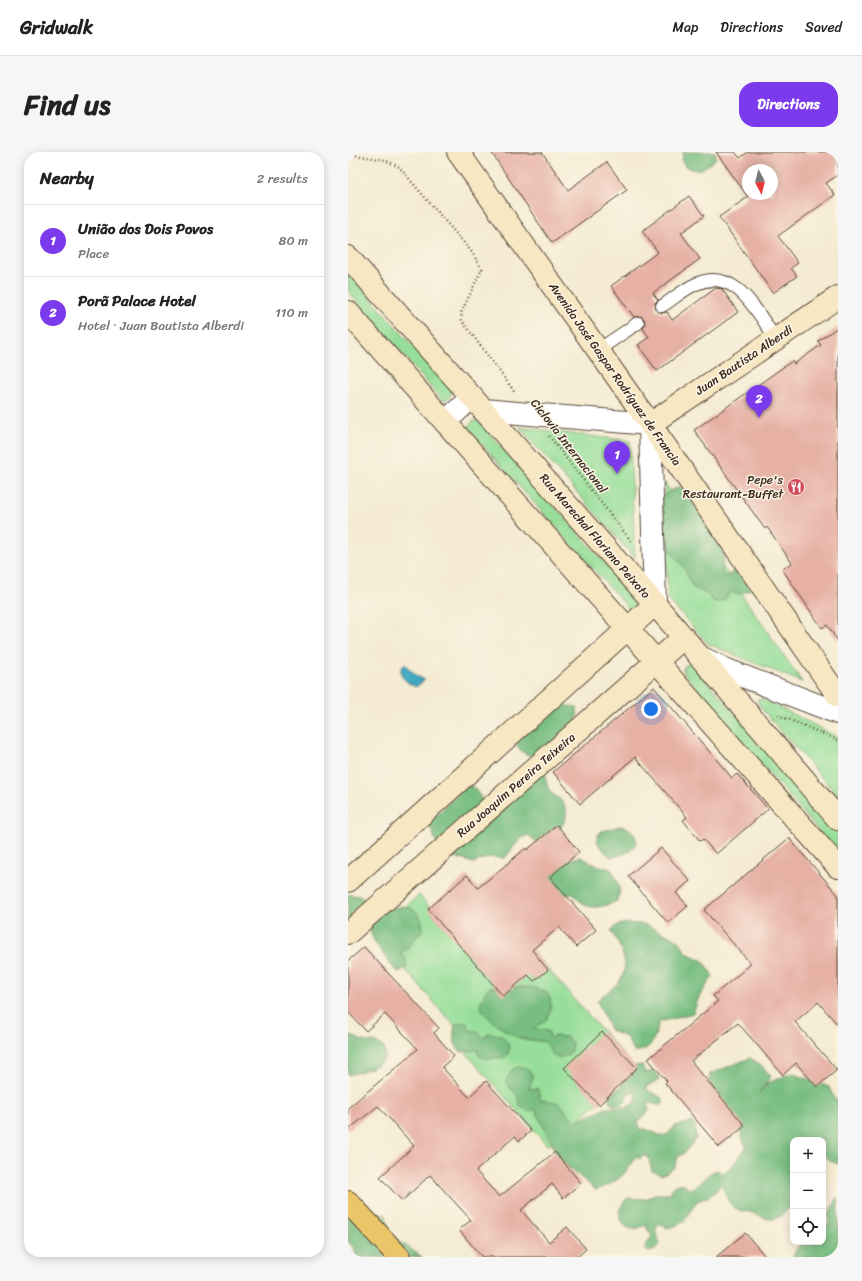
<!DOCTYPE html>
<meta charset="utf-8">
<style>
:root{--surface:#fff;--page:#f6f6f6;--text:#222;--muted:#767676;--line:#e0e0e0;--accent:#7c3aed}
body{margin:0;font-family:Sriracha,sans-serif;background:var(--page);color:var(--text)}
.controls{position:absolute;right:12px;bottom:12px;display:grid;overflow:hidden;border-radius:8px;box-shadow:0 2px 10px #0003}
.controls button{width:36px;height:36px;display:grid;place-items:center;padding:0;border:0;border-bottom:1px solid var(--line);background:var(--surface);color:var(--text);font:20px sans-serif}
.compass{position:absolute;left:394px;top:12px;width:36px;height:36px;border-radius:50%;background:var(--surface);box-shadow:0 2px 10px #0003;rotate:173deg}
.you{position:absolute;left:303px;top:557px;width:14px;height:14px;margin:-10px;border:3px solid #fff;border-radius:50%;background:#1a73e8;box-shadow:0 0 0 6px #1a73e833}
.badge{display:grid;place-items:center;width:26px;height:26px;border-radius:50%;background:var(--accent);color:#fff;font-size:13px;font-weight:700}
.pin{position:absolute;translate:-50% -33px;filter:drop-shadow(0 1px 2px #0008)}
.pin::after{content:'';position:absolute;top:21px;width:14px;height:12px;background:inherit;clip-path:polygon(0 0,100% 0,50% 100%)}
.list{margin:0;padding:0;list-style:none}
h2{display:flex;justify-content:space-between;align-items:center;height:52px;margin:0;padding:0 16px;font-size:17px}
h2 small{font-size:13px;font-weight:400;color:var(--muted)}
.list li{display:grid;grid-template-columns:26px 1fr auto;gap:12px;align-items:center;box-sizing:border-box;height:72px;padding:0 16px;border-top:1px solid var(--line)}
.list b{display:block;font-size:15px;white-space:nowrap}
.list p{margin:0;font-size:13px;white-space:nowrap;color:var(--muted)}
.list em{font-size:13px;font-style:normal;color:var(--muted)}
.icon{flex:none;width:22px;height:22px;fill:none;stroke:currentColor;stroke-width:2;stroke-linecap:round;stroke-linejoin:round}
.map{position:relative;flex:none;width:490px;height:1105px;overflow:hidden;border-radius:16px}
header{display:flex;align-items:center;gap:24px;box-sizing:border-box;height:56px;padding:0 20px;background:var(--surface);border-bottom:1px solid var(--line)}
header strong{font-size:19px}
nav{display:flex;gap:22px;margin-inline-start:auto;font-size:14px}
.intro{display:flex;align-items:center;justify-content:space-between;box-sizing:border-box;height:96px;padding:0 24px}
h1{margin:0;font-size:28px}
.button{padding:10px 18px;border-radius:16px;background:var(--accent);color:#fff;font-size:14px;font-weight:700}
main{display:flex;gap:24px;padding:0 24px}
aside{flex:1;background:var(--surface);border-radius:16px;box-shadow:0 2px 10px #0003}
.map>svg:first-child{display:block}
.green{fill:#96de99;stroke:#68845c}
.forest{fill:#78bd81;stroke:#5a7450}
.water{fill:#41a7c1;stroke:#3e6870}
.building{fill:#e6b0a4;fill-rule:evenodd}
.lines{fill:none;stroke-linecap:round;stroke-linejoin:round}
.lane-casing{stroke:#574739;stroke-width:14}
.street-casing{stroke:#574739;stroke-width:24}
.secondary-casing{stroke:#574739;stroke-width:24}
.primary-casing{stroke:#574739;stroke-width:24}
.path{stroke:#574739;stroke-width:2.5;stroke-dasharray:1 3;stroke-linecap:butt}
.lane{stroke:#fff;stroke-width:12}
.street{stroke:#fff;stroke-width:22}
.secondary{stroke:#f7e8c3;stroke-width:22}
.primary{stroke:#ebc669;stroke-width:22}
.labels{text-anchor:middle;stroke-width:3;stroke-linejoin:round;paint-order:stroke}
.street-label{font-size:12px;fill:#3b2a1e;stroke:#fcf5e5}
.poi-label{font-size:12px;fill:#3b2a1e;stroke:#fcf5e5;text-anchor:end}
</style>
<header>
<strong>Gridwalk</strong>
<nav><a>Map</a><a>Directions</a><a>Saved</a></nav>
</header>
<div class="intro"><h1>Find us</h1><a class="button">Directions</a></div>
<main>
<aside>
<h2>Nearby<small>2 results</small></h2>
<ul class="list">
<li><span class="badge">1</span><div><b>União dos Dois Povos</b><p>Place</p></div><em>80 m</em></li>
<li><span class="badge">2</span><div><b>Porã Palace Hotel</b><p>Hotel · Juan Bautista Alberdi</p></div><em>110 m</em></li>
</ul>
</aside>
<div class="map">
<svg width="490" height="1105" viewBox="0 0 490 1105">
<rect width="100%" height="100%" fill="#fcf5e5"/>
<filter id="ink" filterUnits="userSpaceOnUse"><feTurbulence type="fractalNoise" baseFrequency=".025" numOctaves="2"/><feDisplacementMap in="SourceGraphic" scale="8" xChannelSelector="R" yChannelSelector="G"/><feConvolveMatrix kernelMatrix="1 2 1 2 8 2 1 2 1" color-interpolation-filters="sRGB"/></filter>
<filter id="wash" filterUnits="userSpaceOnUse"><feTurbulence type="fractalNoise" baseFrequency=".012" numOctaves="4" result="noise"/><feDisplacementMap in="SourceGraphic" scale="16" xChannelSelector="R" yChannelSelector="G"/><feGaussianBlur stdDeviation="0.9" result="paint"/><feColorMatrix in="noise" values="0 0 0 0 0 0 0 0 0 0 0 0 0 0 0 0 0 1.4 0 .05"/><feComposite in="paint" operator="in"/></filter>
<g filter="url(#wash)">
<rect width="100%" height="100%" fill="#f4ebd2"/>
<g class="green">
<polygon points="0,120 104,239 103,243 99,248 94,248 0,139"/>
<polygon points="125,269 130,269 290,448 290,453 286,457 281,457 120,277 121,273"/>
<polygon points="171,275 282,289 287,406"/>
<polygon points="316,330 454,530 360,492 320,447"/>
<polygon points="339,512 344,512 490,680 490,698 487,698 335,520 335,516"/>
<polygon points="413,546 490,585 490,644 413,556 409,548"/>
<polygon points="71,743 156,839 192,808 288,917 200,994 118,901 125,895 26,782"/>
</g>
<g class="forest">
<path d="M335,0h32l1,6c-12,11 -21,18 -34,4z"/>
<path d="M332,334l35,47 2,10 8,7c0,9 -5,18 -2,26l7,-1 8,-12 14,25 -11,6 -11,-2c-3,7 -8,10 -16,10l-7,-8 -15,-7 -7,-18 -20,-25 -4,-9 1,-39z"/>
<path d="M211,553l18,2c1,8 0,18 -6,24 -5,6 -36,26 -43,24 -4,-1 -9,-6 -12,-9l3,-8z"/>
<path d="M182,619l15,4c1,5 2,13 6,18 3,3 9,5 12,10 12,18 -11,33 -22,43l-13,-11 -8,4 -15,19 -16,-1 -16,6 -15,-5h-9l-11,-11 -9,-24 35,-36 9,-1 10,15z"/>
<path d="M272,674c11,2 14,5 17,16 -7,11 -15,14 -27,15l-12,-13 -1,-9 5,-4z"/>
<path d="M233,705c5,2 9,6 15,8 5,2 11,2 16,5 5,11 11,20 5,31 -8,4 -23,9 -32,4 -4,-2 -8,-8 -12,-11l-16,1 -14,-22 12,-12z"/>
<path d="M0,743c12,0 17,2 22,13l-22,24z"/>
<path d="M56,754c13,3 18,10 19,24l-17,20 -7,3 7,6 1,8 -8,5c-9,-6 -12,-12 -18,-21 -13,-18 -14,-22 -1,-41z"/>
<path d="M278,771l18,1 34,16 9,13 16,8 10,15 -14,21 -6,16 -34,9c-5,17 -5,27 -25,30l-8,-15 -15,-6 -14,-30c6,-7 13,-10 19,-16 17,-16 5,-38 -5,-54l6,-6z"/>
<path d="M143,835h36l9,1 11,5c6,8 5,20 -2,28 -3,3 -8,4 -12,7l15,3 3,7 3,-2 13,1 5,6 -1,8 -3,4 -12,3c-7,-4 -5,-11 -11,-16 -8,-2 -17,-1 -25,-4 -11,-4 -39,-22 -40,-34l7,-15z"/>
<path d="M111,871h8l3,7 8,1 5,7 6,-5 12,2 8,10 -1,9 -3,3 -17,2 -9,-3 -1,-6 -17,2c-8,-6 -8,-18 -6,-27z"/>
<path d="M0,881c4,2 10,7 15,8 11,2 11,-1 21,7l2,9c-11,12 -23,14 -38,18z"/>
<path d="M402,906l11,7 10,11 -12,17 9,-10 24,-10 37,14 6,13h3v64l-8,-3 -7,-7v-14h-14l-3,-2 -1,2h-12v65c-5,3 -9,9 -14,12 -10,6 -20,-3 -30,-5 -6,-2 -11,-1 -17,-6 -6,-5 -5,-14 -11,-22 -6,10 -14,14 -24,17 -10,15 -10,24 -30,27l-8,-5c-7,8 -1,13 1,21l-5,6 -7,2 -4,-4 8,-12 -5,-7v-4c-5,0 -10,5 -15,4 -15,-3 -15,-24 -4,-31l17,1 10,-5h14c4,-7 6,-11 15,-10l4,5c12,-1 17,-17 30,-19l4,4 10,-8 14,-18 -7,-21 -36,-41 6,-6 1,-6z"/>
<path d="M294,913l3,8 7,-2 7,5v4l-12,6v4l15,8 2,4 -4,3 -12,-2 1,8 -11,10 3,10 3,-3 18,8 6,-2 7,-8 17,-4 3,3 1,13 -11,14 -7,5 -4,11 -12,7 -10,-4 -4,-15h-5l-4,3 -2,-3c-12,19 -20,27 -41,34l-36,-30 -25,-51 -6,2 -9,-4 -3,-13 -11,-10v-4l7,-11c9,-5 16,-1 20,8l-4,11 9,1 2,10 19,4 16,19 31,-14 22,-1 9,-7 -2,-8 -8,2 -2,8 -3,3 -8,1 -4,-3 -1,-8 14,-9v-4l10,-7 1,-9z"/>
<polygon points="490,1045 490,1105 444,1105 453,1090 475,1090 475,1074 481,1073 480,1063"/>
<polygon points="30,1060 38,1063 40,1072 38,1080 74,1105 8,1105 7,1097 0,1090 0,1062"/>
</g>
<path class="water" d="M57,512l12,12 8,4 -9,7c-10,-4 -22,-14 -11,-23z"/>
<g id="blocks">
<g class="building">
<polygon points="143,0 194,0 220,38 259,10 279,38 204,91"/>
<path d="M368,0h19l5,6 8,-6h90v23l-12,8 9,12 -57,41 20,27 -7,5 6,8 -24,17 -54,-76 29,-20zM400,18h24v24h-24z"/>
<polygon points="341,44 356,64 333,81 352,107 305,141 310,148 307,151 308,158 314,161 319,160 324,168 368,136 374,137 390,160 309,219 290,193 301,185 295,177 297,171 296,167 293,164 286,165 263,134 310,100 294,79"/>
<polygon points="490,175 490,489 479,473 474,476 434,417 444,411 419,375 417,377 346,278 444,209 446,212 473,193 470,189"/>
<polygon points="306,535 384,626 389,622 420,657 368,702 355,687 352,689 335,668 339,665 287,605 232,652 205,620"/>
<polygon points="209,673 231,700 202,725 248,778 228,795 211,775 184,798 200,818 186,829 180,823 155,844 80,757 119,723 130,736 178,696 179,698"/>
<polygon points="441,686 490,743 490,873 470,850 447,870 489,918 469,935 448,911 435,923 390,871 343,909 397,974 371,995 317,931 319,929 300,907 370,849 365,844 403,812 356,758"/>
<polygon points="313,696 342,729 328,741 340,754 320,771 280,724"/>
<polygon points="16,795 91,876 86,881 106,904 94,915 121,945 138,929 183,979 171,989 167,984 128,1019 151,1045 207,1000 233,1031 215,1046 204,1032 173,1058 201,1090 219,1075 238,1097 229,1105 134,1105 111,1078 123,1068 82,1023 54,1049 32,1025 66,994 30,954 0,978 0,956 70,897 37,862 18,879 0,860 0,809"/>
<polygon points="254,880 289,916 251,953 216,916"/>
<polygon points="397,1081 418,1105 368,1105"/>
</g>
</g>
</g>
<g filter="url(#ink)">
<use href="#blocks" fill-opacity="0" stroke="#574739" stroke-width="1"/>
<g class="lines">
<g class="lane-casing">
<g id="lane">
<path d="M314,154c11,-7 22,-17 34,-22 40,-18 61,29 80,55"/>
<polyline points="250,198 290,171"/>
</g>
</g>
<g class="street-casing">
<g id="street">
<polyline points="135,258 302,272 307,452"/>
<polyline points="97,270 124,245"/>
<polyline points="352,505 379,518 490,561"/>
</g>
</g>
<g class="secondary-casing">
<g id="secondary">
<polyline points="110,0 302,272 490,544"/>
<polyline points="0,105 307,452 490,667"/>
<polyline points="0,160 490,715"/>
<polyline points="302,272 490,145"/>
<polyline points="0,729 307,452"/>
<polyline points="0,781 335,486"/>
</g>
</g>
<g class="primary-casing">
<polyline id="primary" points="0,1050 51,1105"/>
</g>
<g class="path">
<polyline points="0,2 37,8 51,15 123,99 134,117 113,161 114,169 166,239"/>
<polyline points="201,284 283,389"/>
<polyline points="430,563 490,588"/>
</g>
<use href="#lane" class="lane"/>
<use href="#street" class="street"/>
<use href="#secondary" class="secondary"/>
<use href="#primary" class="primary"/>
</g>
</g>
<defs>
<g id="restaurant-disc" transform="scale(0.9)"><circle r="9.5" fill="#d1495b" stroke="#fcf5e5"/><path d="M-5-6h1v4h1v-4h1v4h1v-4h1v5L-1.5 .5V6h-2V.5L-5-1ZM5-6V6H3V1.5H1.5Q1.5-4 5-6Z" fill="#fff"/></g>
</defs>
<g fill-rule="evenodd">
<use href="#restaurant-disc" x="448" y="335"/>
</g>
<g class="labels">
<g class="street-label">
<text transform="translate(396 208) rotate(-34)" y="4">Juan Bautista Alberdi</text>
<text transform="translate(267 222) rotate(55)" y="4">Avenida José Gaspar Rodríguez de Francia</text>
<text transform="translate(221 294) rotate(52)" y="4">Ciclovia Internacional</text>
<text transform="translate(247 384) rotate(49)" y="4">Rua Marechal Floriano Peixoto</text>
<text transform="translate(168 633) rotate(-41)" y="4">Rua Joaquim Pereira Teixeira</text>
</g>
<g class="poi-label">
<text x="435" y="332">Pepe's<tspan x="435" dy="14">Restaurant-Buffet</tspan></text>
</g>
</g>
</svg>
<div class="controls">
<button>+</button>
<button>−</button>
<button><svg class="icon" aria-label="locate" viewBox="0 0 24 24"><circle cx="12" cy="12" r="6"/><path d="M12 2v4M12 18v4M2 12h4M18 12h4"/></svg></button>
</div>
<svg class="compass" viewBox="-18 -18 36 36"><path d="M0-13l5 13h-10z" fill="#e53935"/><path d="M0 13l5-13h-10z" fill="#767676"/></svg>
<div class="you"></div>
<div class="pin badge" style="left:269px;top:322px">1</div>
<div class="pin badge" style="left:411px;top:266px">2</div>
</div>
</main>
